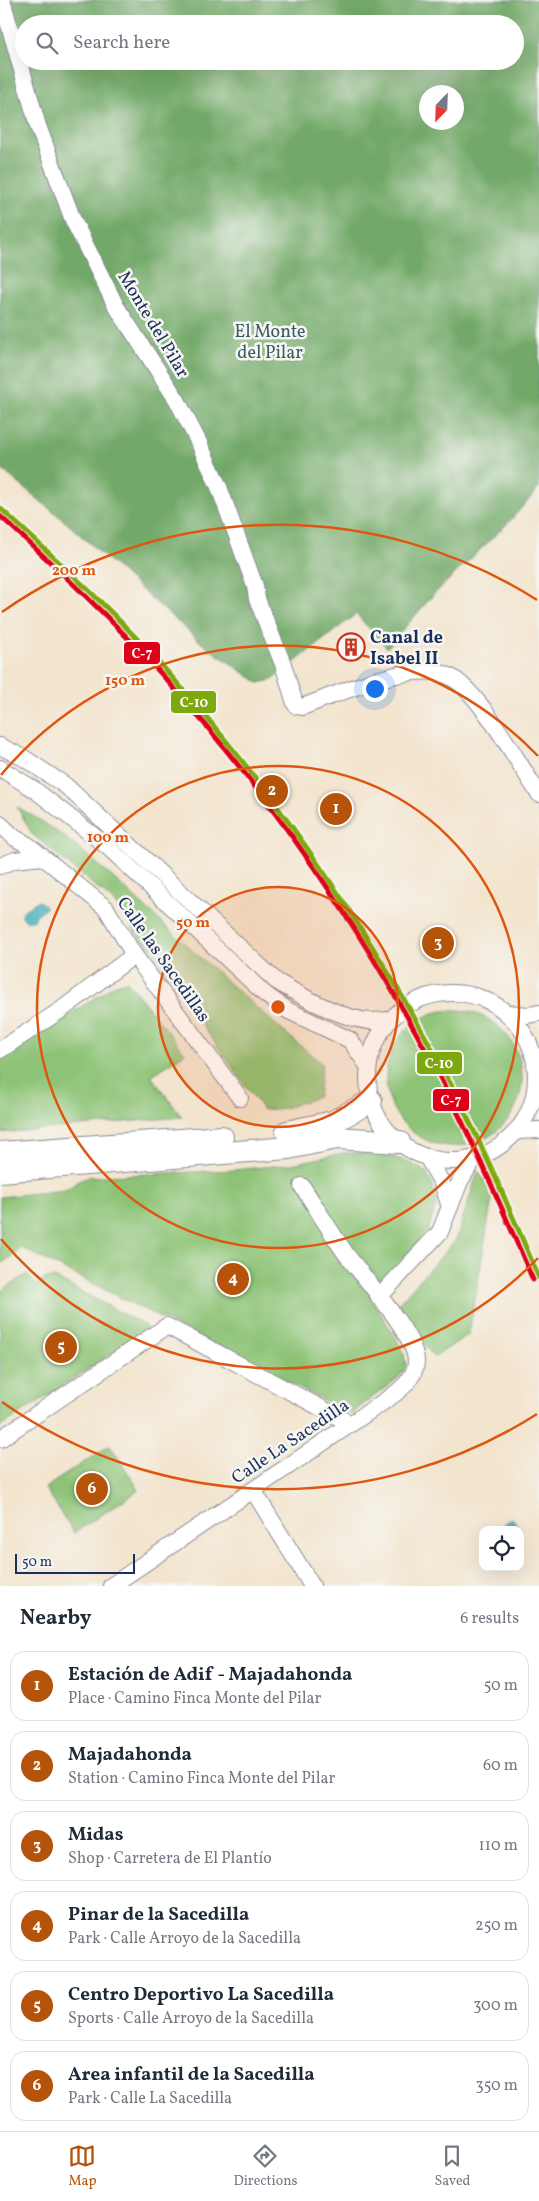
<!DOCTYPE html>
<meta charset="utf-8">
<style>
:root{--surface:#fff;--page:#f2f2f3;--text:#1f2937;--muted:#747a83;--line:#e0e1e3;--accent:#b45309}
body{margin:0;font-family:Vollkorn,serif;background:var(--page);color:var(--text)}
.controls{position:absolute;right:15px;bottom:15px;display:grid;overflow:hidden;border-radius:10px;box-shadow:0 5px 20px #0002}
.controls button{width:45px;height:45px;display:grid;place-items:center;padding:0;border:0;border-bottom:1px solid var(--line);background:var(--surface);color:var(--text);font:25px sans-serif}
.compass{position:absolute;left:419px;top:85px;width:45px;height:45px;border-radius:50%;background:var(--surface);box-shadow:0 5px 20px #0002;rotate:203deg}
.scale{position:absolute;left:15px;bottom:12px;width:120px;box-sizing:border-box;padding-left:5px;border:2px solid #1b2f5e;border-top:0;font-size:14px;line-height:18px;white-space:nowrap;color:#1b2f5e;-webkit-text-stroke:4px #f6f6f2;paint-order:stroke}
.you{position:absolute;left:374px;top:688px;width:18px;height:18px;margin:-12px;border:4px solid #fff;border-radius:50%;background:#1a73e8;box-shadow:0 0 0 8px #1a73e833}
.badge{display:grid;place-items:center;width:32px;height:32px;border-radius:50%;background:var(--accent);color:#fff;font-size:16px;font-weight:700}
.pin{position:absolute;translate:-50% -50%;border:2px solid #fff;box-shadow:0 1px 5px #0006}
.list{margin:0;padding:0;list-style:none}
h2{display:flex;justify-content:space-between;align-items:center;height:65px;margin:0;padding:0 20px;font-size:21px}
h2 small{font-size:16px;font-weight:400;color:var(--muted)}
.list li{display:grid;grid-template-columns:32px 1fr auto;gap:15px;align-items:center;box-sizing:border-box;height:70px;margin:0 10px 10px;padding:0 10px;border:1px solid var(--line);border-radius:15px}
.list b{display:block;font-size:19px;white-space:nowrap}
.list p{margin:0;font-size:16px;white-space:nowrap;color:var(--muted)}
.list em{font-size:16px;font-style:normal;color:var(--muted)}
.icon{flex:none;width:28px;height:28px;fill:none;stroke:currentColor;stroke-width:2;stroke-linecap:round;stroke-linejoin:round}
.map{position:relative;flex:none;width:539px;height:1586px;overflow:hidden}
.search{position:absolute;background:var(--surface);box-shadow:0 5px 20px #0002;left:15px;right:15px;top:15px;height:55px;display:flex;align-items:center;gap:12px;box-sizing:border-box;padding:0 18px;border-radius:28px;color:var(--muted);font-size:19px}
.sheet{height:545px;background:var(--surface)}
nav{display:flex;justify-content:space-around;align-items:center;box-sizing:border-box;height:70px;border-top:1px solid var(--line);background:var(--surface);font-size:14px;color:var(--muted)}
nav a{display:grid;justify-items:center;gap:2px}
nav .on{color:var(--accent)}
.map>svg:first-child{display:block}
.green{fill:#8dc376;stroke:#54796a}
.forest{fill:#72a967;stroke:#466c62;fill-rule:evenodd}
.water{fill:#40b0ba;stroke:#2e708c}
.lines{fill:none;stroke-linecap:round;stroke-linejoin:round}
.minor-casing{stroke:#878a96;stroke-width:18}
.highway-casing{stroke:#878a96;stroke-width:24}
.minor{stroke:#fff;stroke-width:16}
.highway{stroke:#fff;stroke-width:22}
.rail-1-casing{stroke:#f6f6f2;stroke-width:9}
.rail-2-casing{stroke:#f6f6f2;stroke-width:9}
.rail-1{stroke:#7ea90e;stroke-width:5}
.rail-2{stroke:#de0118;stroke-width:5}
.ring{fill:none;stroke:#de5710;stroke-width:2.5}
.labels{text-anchor:middle;stroke-width:5;stroke-linejoin:round;paint-order:stroke}
.street-label{font-size:18px;fill:#1b2f5e;stroke:#f6f6f2}
.park-label{font-size:18px;fill:#3d5b65;stroke:#f6f6f2}
.poi-label{font-size:18px;font-weight:bold;fill:#1b2f5e;stroke:#f6f6f2;text-anchor:start}
.centre{fill:#de5710;stroke:#f6f6f2;stroke-width:2.5}
.ring-label{font-size:15px;text-anchor:middle;font-weight:bold;fill:#de5710;stroke:#f6f6f2;stroke-width:5;stroke-linejoin:round;paint-order:stroke}
.line-badge{stroke:#f6f6f2;stroke-width:2}
.badge-label{font-size:14px;text-anchor:middle;font-weight:bold;fill:#fff}
</style>
<div class="map">
<svg width="539" height="1586" viewBox="0 0 539 1586">
<rect width="100%" height="100%" fill="#f6f6f2"/>
<filter id="ink" filterUnits="userSpaceOnUse"><feTurbulence type="fractalNoise" baseFrequency=".02" numOctaves="2"/><feDisplacementMap in="SourceGraphic" scale="10" xChannelSelector="R" yChannelSelector="G"/><feConvolveMatrix kernelMatrix="1 2 1 2 8 2 1 2 1" color-interpolation-filters="sRGB"/></filter>
<filter id="wash" filterUnits="userSpaceOnUse"><feTurbulence type="fractalNoise" baseFrequency=".0096" numOctaves="4" result="noise"/><feDisplacementMap in="SourceGraphic" scale="20" xChannelSelector="R" yChannelSelector="G"/><feGaussianBlur stdDeviation="1.12" result="paint"/><feColorMatrix in="noise" values="0 0 0 0 0 0 0 0 0 0 0 0 0 0 0 0 0 1.4 0 .05"/><feComposite in="paint" operator="in"/></filter>
<g filter="url(#wash)">
<rect width="100%" height="100%" fill="#f3e4cd"/>
<g class="green">
<path d="M17,807c51,26 103,77 145,116 53,48 105,95 160,141l-4,33 -33,11 -22,2 -149,-208 -82,-68z"/>
<polygon points="127,981 185,1053 151,1076 182,1117 0,1133 0,1061 116,984"/>
<circle cx="454" cy="1078" r="68"/>
<polygon points="344,1153 376,1153 406,1161 426,1172 433,1186 437,1201 428,1231 369,1294 397,1340 404,1354 406,1367 399,1377 351,1414 22,1248 0,1265 0,1197 65,1190 86,1177 235,1170 292,1164"/>
<polygon points="478,1171 493,1193 469,1334 434,1357 396,1306 456,1240"/>
<polygon points="27,1274 36,1285 45,1279 55,1278 144,1325 147,1330 0,1427 0,1292"/>
<polygon points="110,1445 139,1490 74,1533 45,1488"/>
</g>
<path class="forest" d="M0,0h539v488l-31,35 -74,71 -47,54 -31,-34 -84,66 -13,3 -54,-37 -144,-128 -61,-50zM24,24h491v37h-491zM426,92h30v30h-30z"/>
<g class="water">
<polygon points="37,901 41,902 46,908 37,914 34,921 25,920 22,916 23,911"/>
<polygon points="512,1518 522,1531 495,1530"/>
</g>
</g>
<g filter="url(#ink)">
<g class="lines">
<g class="minor-casing">
<g id="minor">
<path d="M2,0l36,126 35,94 43,86 61,94 22,43 20,44 36,99 2,13 26,65 12,40 2,2 5,1c36,-13 111,-48 147,-31 30,14 70,89 90,118"/>
<path d="M0,746l24,12 42,28 210,195c25,15 65,38 94,40 7,0 13,-1 20,-1"/>
<polyline points="0,768 35,790 108,847 266,995 289,1011 350,1040 368,1066"/>
<polyline points="0,824 15,838 28,845 106,908 134,955 240,1098"/>
<polyline points="0,866 15,860 42,857"/>
<circle cx="452" cy="1077" r="84"/>
<polyline points="508,1013 528,1015 539,1013"/>
<polyline points="0,1050 61,1010 134,955"/>
<polyline points="517,1131 539,1130"/>
<polyline points="427,1157 442,1183 450,1207"/>
<polyline points="379,1297 440,1232 460,1181 474,1158"/>
<polyline points="0,1439 167,1326 351,1424"/>
<polyline points="253,1490 312,1586"/>
<path d="M111,1586l278,-188c12,-8 26,-20 27,-36 1,-26 -53,-85 -70,-108 -15,-22 -29,-45 -44,-68"/>
</g>
</g>
<g class="highway-casing">
<g id="highway">
<polyline points="287,1132 333,1122 371,1101"/>
<polyline points="0,1153 222,1137"/>
<polyline points="0,1171 288,1148 337,1138 399,1142"/>
</g>
</g>
<use href="#minor" class="minor"/>
<use href="#highway" class="highway"/>
<g class="rail-1-casing">
<path id="rail-1" d="M0,508c59,54 118,107 170,167 105,118 194,248 269,387 38,70 69,143 100,216"/>
</g>
<g class="rail-2-casing">
<path id="rail-2" d="M0,516c57,52 114,105 165,162 105,118 196,249 269,388 37,70 68,142 99,214"/>
</g>
<use href="#rail-1" class="rail-1"/>
<use href="#rail-2" class="rail-2"/>
</g>
</g>
<circle cx="278" cy="1007" r="120" fill="#de5710" fill-opacity=".12"/>
<g class="ring">
<circle cx="278" cy="1007" r="120"/>
<circle cx="278" cy="1007" r="241"/>
<path d="M538 1258A361 361 0 0 1 1 1239M1 775A361 361 0 0 1 538 756"/>
<path d="M537 1414A482 482 0 0 1 2 1402M2 612A482 482 0 0 1 537 600"/>
</g>
<defs>
<g id="building-ring" transform="scale(1.4375)"><circle r="9.5" fill="#f6f6f2" stroke="#c8321e" stroke-width="1.5"/><path d="M-4-6H4V6H1V3H-1V6H-4ZM-2.5-4.3h1.7v1.8h-1.7ZM.8-4.3h1.7v1.8H.8ZM-2.5-1h1.7V.8h-1.7ZM.8-1h1.7V.8H.8Z" fill="#c8321e"/></g>
</defs>
<g fill-rule="evenodd">
<use href="#building-ring" x="351" y="647"/>
</g>
<g class="labels">
<g class="street-label">
<text transform="translate(154 324) rotate(59)" y="6">Monte del Pilar</text>
<text transform="translate(164 959) rotate(55)" y="6">Calle las Sacedillas</text>
<text transform="translate(290 1441) rotate(-34)" y="6">Calle La Sacedilla</text>
</g>
<g class="park-label">
<text x="270" y="337">El Monte<tspan x="270" dy="21">del Pilar</tspan></text>
</g>
<g class="poi-label">
<text x="370" y="643">Canal de<tspan x="370" dy="21">Isabel II</tspan></text>
</g>
</g>
<circle cx="278" cy="1007" r="8" class="centre"/>
<g class="ring-label">
<text x="74" y="575">200 m</text>
<text x="125" y="685">150 m</text>
<text x="108" y="842">100 m</text>
<text x="193" y="927">50 m</text>
</g>
<g class="line-badge">
<rect x="123" y="641" width="38" height="24" rx="5" fill="#de0118"/>
<rect x="170" y="690" width="47" height="24" rx="5" fill="#7ea90e"/>
<rect x="416" y="1051" width="47" height="24" rx="5" fill="#7ea90e"/>
<rect x="432" y="1088" width="38" height="24" rx="5" fill="#de0118"/>
</g>
<g class="badge-label">
<text x="142" y="658">C-7</text>
<text x="194" y="707">C-10</text>
<text x="439" y="1068">C-10</text>
<text x="451" y="1105">C-7</text>
</g>
</svg>
<div class="controls">
<button><svg class="icon" aria-label="locate" viewBox="0 0 24 24"><circle cx="12" cy="12" r="6"/><path d="M12 2v4M12 18v4M2 12h4M18 12h4"/></svg></button>
</div>
<svg class="compass" viewBox="-18 -18 36 36"><path d="M0-13l5 13h-10z" fill="#e53935"/><path d="M0 13l5-13h-10z" fill="#747a83"/></svg>
<div class="scale">50 m</div>
<div class="you"></div>
<div class="pin badge" style="left:336px;top:809px">1</div>
<div class="pin badge" style="left:272px;top:791px">2</div>
<div class="pin badge" style="left:438px;top:943px">3</div>
<div class="pin badge" style="left:233px;top:1279px">4</div>
<div class="pin badge" style="left:61px;top:1347px">5</div>
<div class="pin badge" style="left:92px;top:1489px">6</div>
<div class="search"><svg class="icon" aria-label="search" viewBox="0 0 24 24"><circle cx="10" cy="10" r="6"/><path d="M15 15l6 6"/></svg>Search here</div>
</div>
<section class="sheet">
<h2>Nearby<small>6 results</small></h2>
<ul class="list">
<li><span class="badge">1</span><div><b>Estación de Adif - Majadahonda</b><p>Place · Camino Finca Monte del Pilar</p></div><em>50 m</em></li>
<li><span class="badge">2</span><div><b>Majadahonda</b><p>Station · Camino Finca Monte del Pilar</p></div><em>60 m</em></li>
<li><span class="badge">3</span><div><b>Midas</b><p>Shop · Carretera de El Plantío</p></div><em>110 m</em></li>
<li><span class="badge">4</span><div><b>Pinar de la Sacedilla</b><p>Park · Calle Arroyo de la Sacedilla</p></div><em>250 m</em></li>
<li><span class="badge">5</span><div><b>Centro Deportivo La Sacedilla</b><p>Sports · Calle Arroyo de la Sacedilla</p></div><em>300 m</em></li>
<li><span class="badge">6</span><div><b>Area infantil de la Sacedilla</b><p>Park · Calle La Sacedilla</p></div><em>350 m</em></li>
</ul>
</section>
<nav>
<a class="on"><svg class="icon" aria-label="map" viewBox="0 0 24 24"><path d="M3 6l6-2 6 2 6-2v14l-6 2-6-2-6 2zM9 4v14M15 6v14"/></svg>Map</a>
<a><svg class="icon" aria-label="directions" viewBox="0 0 24 24"><path d="M12 3l9 9-9 9-9-9zM9 14v-3h6M13 9l2 2-2 2"/></svg>Directions</a>
<a><svg class="icon" aria-label="saved" viewBox="0 0 24 24"><path d="M7 4h10v16l-5-4-5 4z"/></svg>Saved</a>
</nav>
